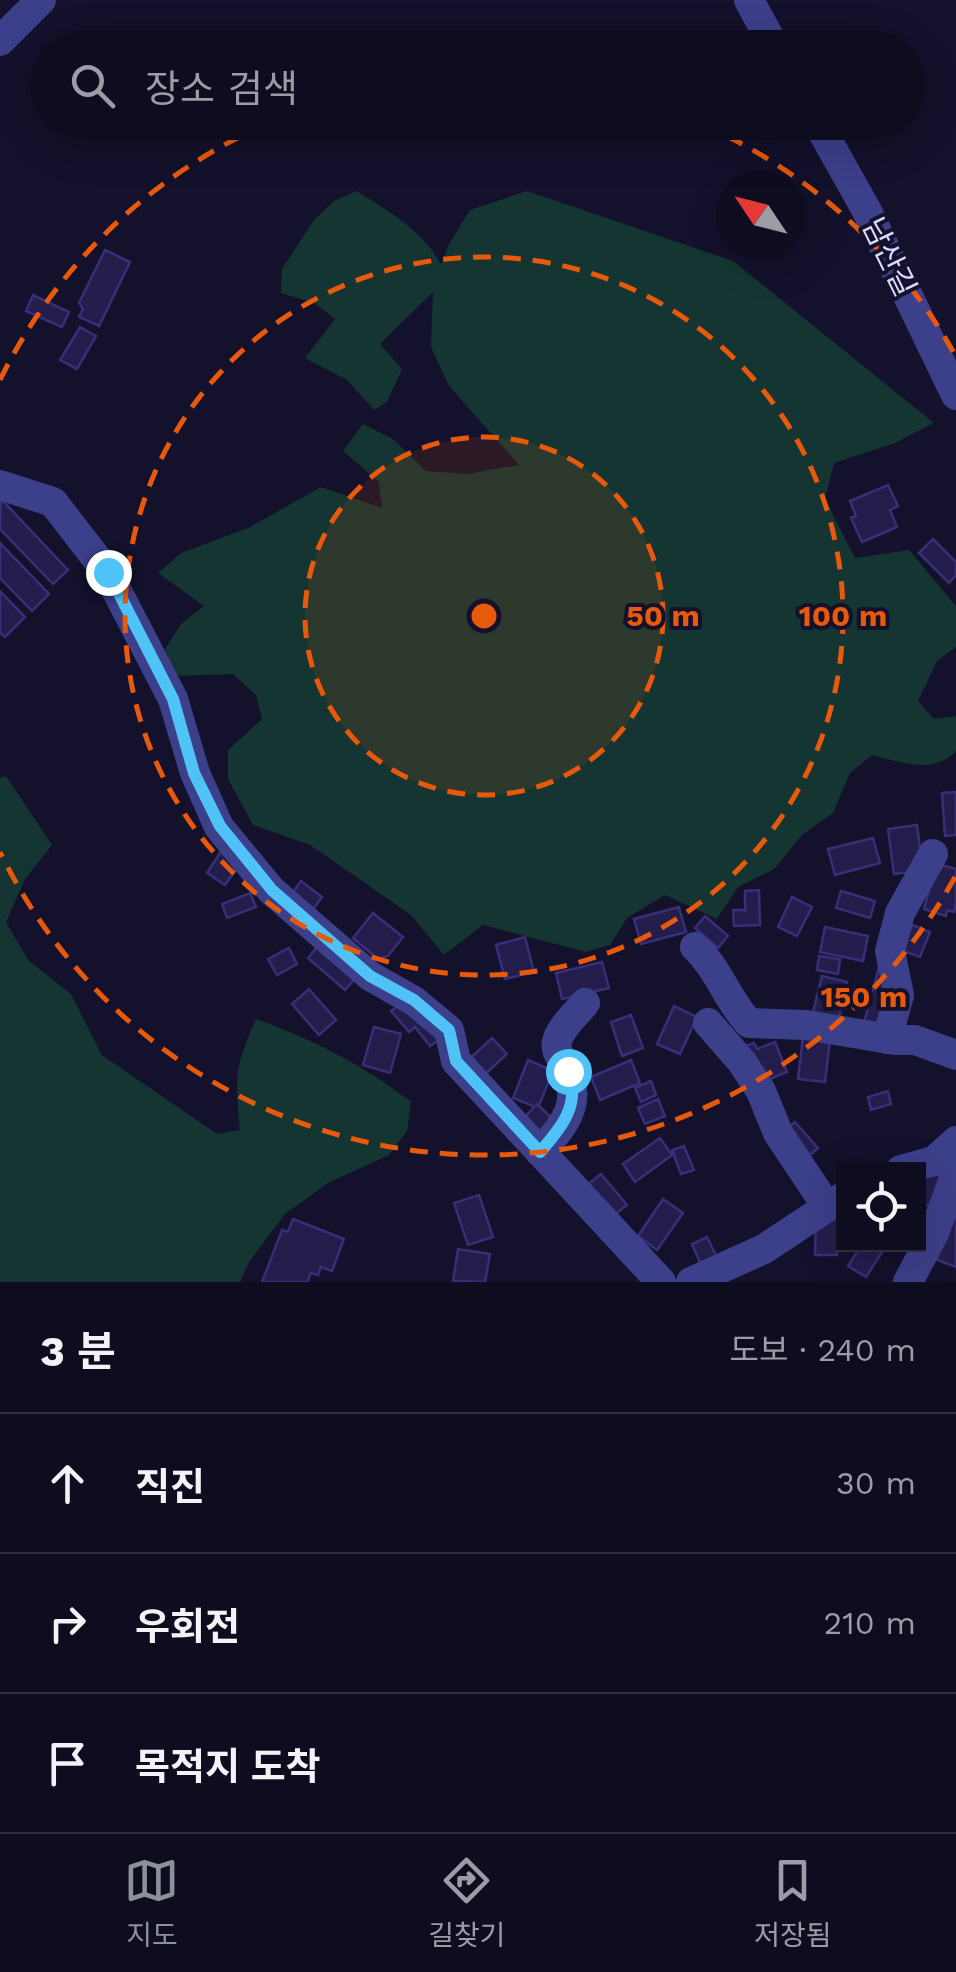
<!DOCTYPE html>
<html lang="ko">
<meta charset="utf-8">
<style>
:root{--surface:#0e0d20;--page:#171629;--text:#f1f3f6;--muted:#9b9ca5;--line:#2e2d3e;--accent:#8c9099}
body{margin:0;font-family:"Work Sans","Noto Sans KR",sans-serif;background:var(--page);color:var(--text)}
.controls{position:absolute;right:30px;bottom:30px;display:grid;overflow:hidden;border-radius:0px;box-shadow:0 10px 40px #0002}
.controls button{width:90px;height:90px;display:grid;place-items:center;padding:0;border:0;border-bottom:2px solid var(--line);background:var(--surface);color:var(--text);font:50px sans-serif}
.compass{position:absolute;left:716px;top:170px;width:90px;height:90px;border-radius:50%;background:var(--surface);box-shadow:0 10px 40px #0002;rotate:305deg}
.stop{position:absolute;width:30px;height:30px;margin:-22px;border:8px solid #4fc3f7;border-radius:50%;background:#fff}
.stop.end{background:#4fc3f7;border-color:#fff;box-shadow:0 2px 10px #0008}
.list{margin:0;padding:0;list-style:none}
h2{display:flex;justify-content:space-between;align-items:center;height:130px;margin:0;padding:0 40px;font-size:42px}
h2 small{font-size:32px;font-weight:400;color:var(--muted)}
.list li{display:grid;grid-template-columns:65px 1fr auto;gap:30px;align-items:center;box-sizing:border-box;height:140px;padding:0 40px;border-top:2px solid var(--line)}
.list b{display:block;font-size:38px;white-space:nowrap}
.list em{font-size:32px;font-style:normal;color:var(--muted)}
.icon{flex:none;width:55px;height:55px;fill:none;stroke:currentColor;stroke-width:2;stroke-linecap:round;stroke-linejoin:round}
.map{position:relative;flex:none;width:956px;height:1282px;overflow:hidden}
.search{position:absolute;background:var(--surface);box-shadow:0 10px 40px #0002;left:30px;right:30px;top:30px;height:110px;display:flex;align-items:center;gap:25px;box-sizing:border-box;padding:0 35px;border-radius:55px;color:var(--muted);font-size:38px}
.sheet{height:550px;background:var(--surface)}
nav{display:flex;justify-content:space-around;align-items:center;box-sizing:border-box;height:140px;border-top:2px solid var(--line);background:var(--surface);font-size:28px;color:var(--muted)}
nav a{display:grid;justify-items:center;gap:5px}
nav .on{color:var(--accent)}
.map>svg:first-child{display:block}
.green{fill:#143531}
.building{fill:#231d4c;stroke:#382f78;stroke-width:2.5}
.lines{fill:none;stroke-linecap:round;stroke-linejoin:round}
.minor{stroke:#3c3f89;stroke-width:30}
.route{stroke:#4fc3f7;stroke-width:12}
.ring{fill:none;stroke:#e8590c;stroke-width:5;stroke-dasharray:18 12}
.labels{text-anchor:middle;stroke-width:8;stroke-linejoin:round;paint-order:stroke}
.street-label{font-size:30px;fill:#dcdaff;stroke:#13112b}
.centre{fill:#e8590c;stroke:#13112b;stroke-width:5}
.ring-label{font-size:30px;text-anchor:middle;font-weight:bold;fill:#e8590c;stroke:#13112b;stroke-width:8;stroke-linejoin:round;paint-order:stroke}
</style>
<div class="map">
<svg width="956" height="1282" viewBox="0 0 956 1282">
<rect width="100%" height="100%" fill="#13112b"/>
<g class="green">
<path d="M357,191c30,19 68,41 84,74l8,-21 21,-34 57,-19 206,70 201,162 -39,20 -61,20 -9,36 30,59 54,-8 47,56v41l-19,14 -19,40 16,18 22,-3v35c-23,24 -56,11 -84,4l-22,18 -17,40 -30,21 -29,35 -36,18 -21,32 -52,-24 -38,23 -17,27 -24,7 -103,-27 -39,30 -33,-40 -101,-70 -57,-20 -25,-46v-29l34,-31 -6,-24 -23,-21 -59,2 -9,-27 16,-25 23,-18 -46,-33 23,-20 67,-25 73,-41 61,21 -3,-26 -36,-31 20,-27 30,15 33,32 42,3 51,-9 -70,-79 -18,-39 2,-55 -53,52 22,25 -15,33 -13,8 -27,-30 -42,-22 30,-39 -21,-16 -33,-10 1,-24 32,-49 20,-19z"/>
<path d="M6,776l46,69 -27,34 -19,43 23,39 42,33 31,61 115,79 23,-4c-5,-53 -6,-61 16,-111 56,20 108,46 155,83l-4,29 -18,24 -61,28 -43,31 -36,48 -9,20h-240v-504z"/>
</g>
<g class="building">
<polygon points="105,250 130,262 99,326 79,317 83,309 79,303"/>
<polygon points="33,295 69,312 62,327 26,311"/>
<polygon points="80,327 96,336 77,369 60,360"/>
<polygon points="888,485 898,506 890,510 897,527 862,542 851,518 856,516 850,501"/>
<polygon points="1,499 68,570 53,584 0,529"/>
<polygon points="933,539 956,562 956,575 949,583 919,553"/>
<polygon points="0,543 49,594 32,611 0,578"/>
<polygon points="0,591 25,617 5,637 0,633"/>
<polygon points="956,792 956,835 945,836 942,793"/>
<polygon points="917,825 923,870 894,874 888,829"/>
<polygon points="873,838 880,863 835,875 828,849"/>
<polygon points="223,848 242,861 225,885 207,873"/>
<polygon points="937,864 956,869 956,903 954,912 947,910 946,916 924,909"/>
<polygon points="301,881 322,897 312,911 291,895"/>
<polygon points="759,890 760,925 734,926 733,910 745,910 745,891"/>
<polygon points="841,891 875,901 870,918 836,908"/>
<polygon points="250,893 256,907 227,918 222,904"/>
<polygon points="792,897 812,907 797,936 778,927"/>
<polygon points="679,907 686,932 641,944 634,919"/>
<polygon points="373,913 403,937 388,956 378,959 353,938"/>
<polygon points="705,916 728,936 718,948 695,928"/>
<polygon points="912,925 930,932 920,957 903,951"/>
<polygon points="825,927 868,936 863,961 820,952"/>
<polygon points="525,937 534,972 505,979 496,945"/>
<polygon points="322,941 360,973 345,990 308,958"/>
<polygon points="289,948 297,964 277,975 268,959"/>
<polygon points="819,956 840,959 838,974 817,970"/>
<polygon points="602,962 609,988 562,999 556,973"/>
<polygon points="879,967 895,993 883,1035 862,1030"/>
<polygon points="822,976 847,982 838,1022 812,1016"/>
<polygon points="309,989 336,1020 319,1035 292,1004"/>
<polygon points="403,1002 442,1038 430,1046 415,1027 409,1032 391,1011"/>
<polygon points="674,1006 697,1017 680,1054 657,1044"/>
<polygon points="631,1015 643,1048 622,1056 611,1022"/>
<polygon points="374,1027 401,1034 390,1073 363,1065"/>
<polygon points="803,1037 830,1040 825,1082 798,1079"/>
<polygon points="492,1038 507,1054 481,1078 466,1062"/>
<polygon points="775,1042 787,1072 760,1083 745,1046 754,1043 757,1049"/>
<polygon points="528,1060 553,1071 538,1108 513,1098"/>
<polygon points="631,1060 640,1083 600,1100 591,1077"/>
<polygon points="651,1081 656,1095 641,1102 635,1088"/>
<polygon points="888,1091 891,1104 871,1110 868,1097"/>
<polygon points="658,1099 665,1116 645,1124 638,1108"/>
<polygon points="537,1104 555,1121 542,1136 523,1119"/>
<polygon points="795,1122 818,1148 806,1158 783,1132"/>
<polygon points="660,1138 672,1155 635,1182 623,1164"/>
<polygon points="684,1146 694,1170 681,1174 672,1150"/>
<polygon points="930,1170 947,1179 933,1208 918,1201 918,1178"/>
<polygon points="601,1174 627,1205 609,1219 583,1188"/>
<polygon points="479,1195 493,1237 468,1245 454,1203"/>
<polygon points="663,1199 683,1213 657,1250 638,1236"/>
<polygon points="956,1210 956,1267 935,1259"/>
<polygon points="816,1216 837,1216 837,1255 815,1255"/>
<polygon points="293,1219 344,1239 332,1271 321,1267 318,1275 311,1273 307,1282 262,1282 282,1230 288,1232"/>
<polygon points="707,1237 719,1262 703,1269 692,1244"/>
<polygon points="862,1244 886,1246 866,1277 848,1266"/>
<polygon points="458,1249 490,1254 485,1282 453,1281"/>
</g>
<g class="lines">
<g class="minor">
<polyline points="749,0 775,48"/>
<polyline points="0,41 41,0"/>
<polyline points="817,122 867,211 956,395"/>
<polyline points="0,485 53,502 107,572 173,699 195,773 219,827 271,890 370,976 414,1001 449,1030 456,1061 661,1282"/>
<path d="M695,947c24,22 32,53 54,76l57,2 89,15h20l41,15"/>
<polyline points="708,1023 742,1062 761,1091 778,1133 826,1205"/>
<polyline points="887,1039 899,995 890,951 900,913 933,854"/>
<path d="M540,1152c27,-30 44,-51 23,-90 -4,-7 -8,-13 -6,-21 4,-14 19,-27 28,-38"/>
<polyline points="901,1170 934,1161 956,1141"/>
<polyline points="691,1282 764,1249 841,1198"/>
<polyline points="908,1282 934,1233 956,1173"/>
</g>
</g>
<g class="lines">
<path class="route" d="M108,572l65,127 21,74 26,53 52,64 98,86 44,24 35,30 7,31 84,91c22,-25 41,-48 28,-81"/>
</g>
<circle cx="484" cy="616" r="179" fill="#e8590c" fill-opacity=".12"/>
<g class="ring">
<circle cx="484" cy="616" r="179"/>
<circle cx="484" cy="616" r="359"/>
<path d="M955 877A538 538 0 0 1 0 852M0 380A538 538 0 0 1 269 123M699 123A538 538 0 0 1 955 355"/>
</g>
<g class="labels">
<g class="street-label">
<text transform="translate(889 257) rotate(64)" y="10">남산길</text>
</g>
</g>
<circle cx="484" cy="616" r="15" class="centre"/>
<g class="ring-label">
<text x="663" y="626">50 m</text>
<text x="843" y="626">100 m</text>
<text x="864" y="1007">150 m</text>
</g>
</svg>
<div class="controls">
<button><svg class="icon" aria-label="locate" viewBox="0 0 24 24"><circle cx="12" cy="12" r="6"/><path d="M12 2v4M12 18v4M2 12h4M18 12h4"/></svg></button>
</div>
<svg class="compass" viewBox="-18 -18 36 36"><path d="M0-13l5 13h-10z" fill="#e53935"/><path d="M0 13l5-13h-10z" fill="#9b9ca5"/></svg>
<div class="stop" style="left:568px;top:1071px"></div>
<div class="stop end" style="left:108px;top:572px"></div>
<div class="search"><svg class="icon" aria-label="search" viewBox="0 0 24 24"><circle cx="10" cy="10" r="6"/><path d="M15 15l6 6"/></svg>장소 검색</div>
</div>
<section class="sheet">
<h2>3 분<small>도보 · 240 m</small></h2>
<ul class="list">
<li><svg class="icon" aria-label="ahead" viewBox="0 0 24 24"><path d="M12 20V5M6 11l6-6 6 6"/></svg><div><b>직진</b></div><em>30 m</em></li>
<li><svg class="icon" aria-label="right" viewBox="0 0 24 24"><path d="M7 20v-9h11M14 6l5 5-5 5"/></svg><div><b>우회전</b></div><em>210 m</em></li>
<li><svg class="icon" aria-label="arrive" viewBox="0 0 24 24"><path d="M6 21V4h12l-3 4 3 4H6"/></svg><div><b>목적지 도착</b></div></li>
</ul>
</section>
<nav>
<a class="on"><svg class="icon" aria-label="map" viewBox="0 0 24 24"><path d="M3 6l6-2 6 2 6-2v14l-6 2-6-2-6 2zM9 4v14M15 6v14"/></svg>지도</a>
<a><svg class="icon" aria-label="directions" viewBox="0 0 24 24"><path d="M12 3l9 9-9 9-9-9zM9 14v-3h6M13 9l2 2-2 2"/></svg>길찾기</a>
<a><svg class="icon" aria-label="saved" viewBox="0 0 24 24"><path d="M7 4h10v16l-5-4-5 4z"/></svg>저장됨</a>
</nav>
